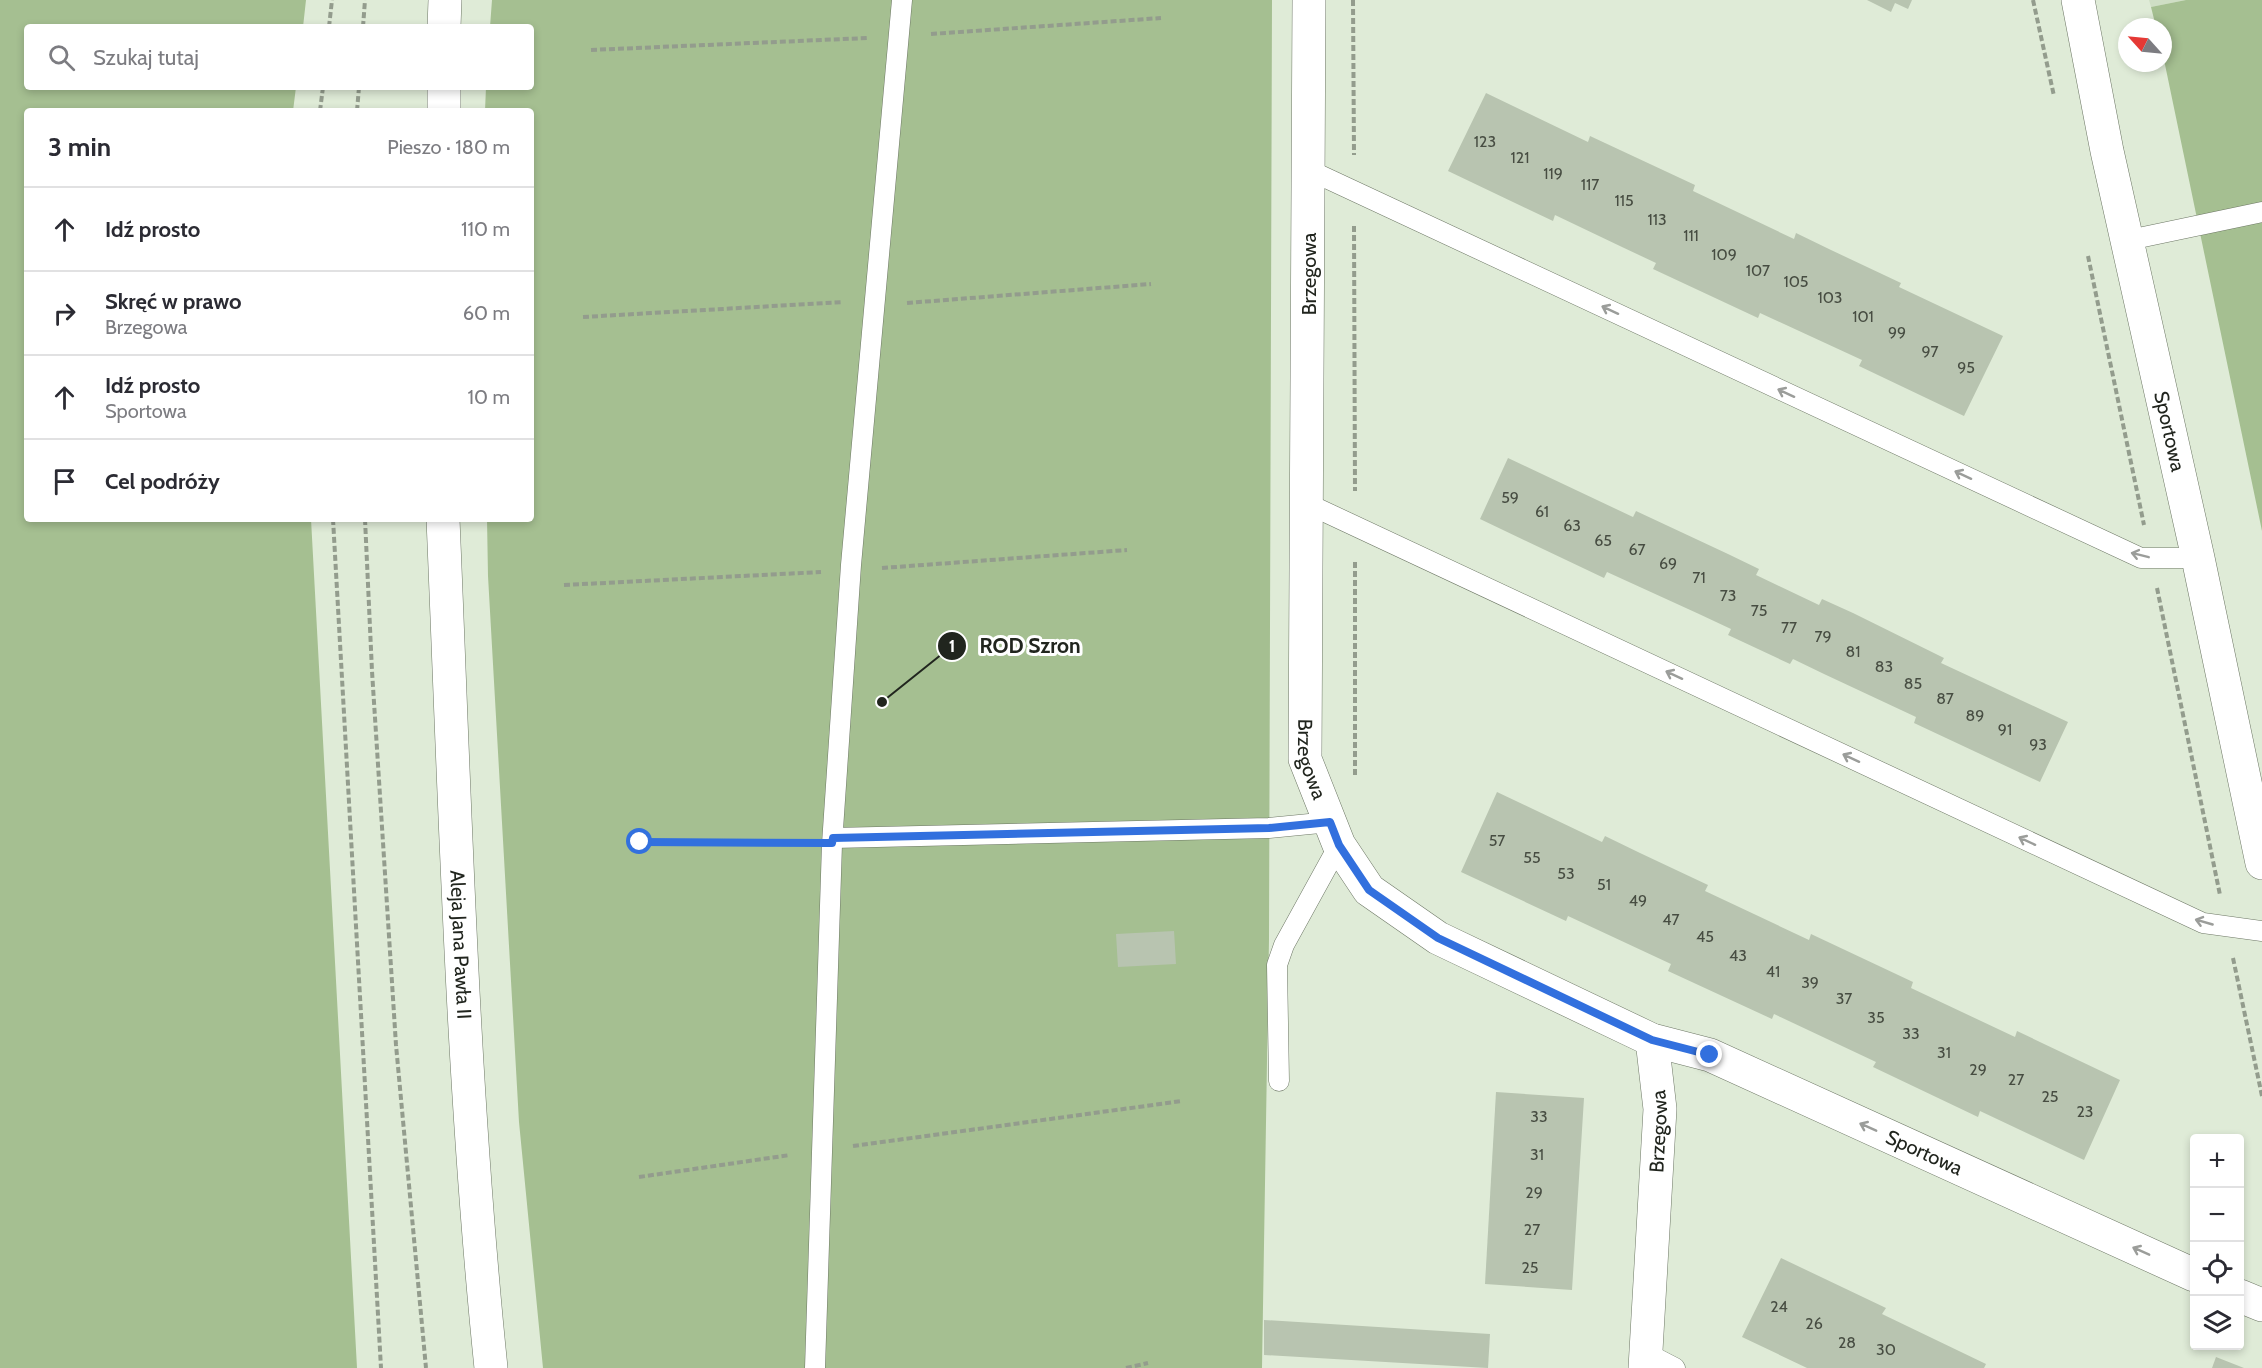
<!DOCTYPE html>
<html lang="pl">
<meta charset="utf-8">
<style>
:root{--surface:#fff;--page:#f2f2f3;--text:#2b2b33;--muted:#7c7c81;--line:#e1e1e2}
body{margin:0;font-family:Cabin,sans-serif;background:var(--page);color:var(--text)}
.controls{position:absolute;right:18px;bottom:18px;display:grid;overflow:hidden;border-radius:6px;box-shadow:0 3px 9px #0003}
.controls button{width:54px;height:54px;display:grid;place-items:center;padding:0;border:0;border-bottom:2px solid var(--line);background:var(--surface);color:var(--text);font:30px sans-serif}
.compass{position:absolute;left:2118px;top:18px;width:54px;height:54px;border-radius:50%;background:var(--surface);box-shadow:0 3px 9px #0003;rotate:297deg}
.stop{position:absolute;width:18px;height:18px;margin:-14px;border:4px solid #3270de;border-radius:50%;background:#fff}
.stop.end{background:#3270de;border-color:#fff;box-shadow:0 2px 6px #0008}
.list{margin:0;padding:0;list-style:none}
h2{display:flex;justify-content:space-between;align-items:center;height:78px;margin:0;padding:0 24px;font-size:26px}
h2 small{font-size:20px;font-weight:400;color:var(--muted)}
.list li{display:grid;grid-template-columns:39px 1fr auto;gap:18px;align-items:center;box-sizing:border-box;height:84px;padding:0 24px;border-top:2px solid var(--line)}
.list b{display:block;font-size:22px;white-space:nowrap}
.list p{margin:0;font-size:20px;white-space:nowrap;color:var(--muted)}
.list em{font-size:20px;font-style:normal;color:var(--muted)}
.icon{flex:none;width:33px;height:33px;fill:none;stroke:currentColor;stroke-width:2;stroke-linecap:round;stroke-linejoin:round}
.map{position:relative;flex:none;width:2262px;height:1368px;overflow:hidden}
.search{position:absolute;background:var(--surface);box-shadow:0 3px 9px #0003;left:24px;top:24px;width:510px;height:66px;display:flex;align-items:center;gap:15px;box-sizing:border-box;padding:0 21px;border-radius:6px;color:var(--muted);font-size:22px}
.panel{position:absolute;background:var(--surface);box-shadow:0 3px 9px #0003;left:24px;top:108px;width:510px;height:414px;border-radius:6px}
.map>svg:first-child{display:block}
.built{fill:#cfdec5}
.green{fill:#a5bf91}
.building{fill:#b8c4b0}
.lines{fill:none;stroke-linecap:round;stroke-linejoin:round}
.lane-casing{stroke:#6d7765;stroke-width:21}
.street-casing{stroke:#6d7765;stroke-width:34}
.secondary-casing{stroke:#6d7765;stroke-width:34}
.path{stroke:#939c8d;stroke-width:4;stroke-dasharray:6 3;stroke-linecap:butt}
.lane{stroke:#fff;stroke-width:20}
.street{stroke:#fff;stroke-width:33}
.secondary{stroke:#fff;stroke-width:33}
.oneway{stroke:#9b9d9a}
.route{stroke:#3270de;stroke-width:8}
.labels{text-anchor:middle;stroke-width:6;stroke-linejoin:round;paint-order:stroke}
.number-label{font-size:16px;fill:#474d42}
.street-label{font-size:20px;fill:#21251e;stroke:#fff}
.leader{fill:none;stroke:#21251e;stroke-width:2}
.callout-dot{fill:#21251e;stroke:#fff;stroke-width:2}
.mark-label{font-size:18px;text-anchor:middle;font-weight:bold;fill:#fff}
.callout-label{font-size:21px;text-anchor:middle;font-weight:bold;fill:#21251e;stroke:#fff;stroke-width:6;stroke-linejoin:round;paint-order:stroke}
</style>
<div class="map">
<svg width="2262" height="1368" viewBox="0 0 2262 1368">
<rect width="100%" height="100%" fill="#dfebd7"/>
<polygon class="built" points="2149,0 2186,0 2151,7"/>
<g class="green">
<polygon points="0,0 306,0 303,27 27,27 27,87 296,87 293,111 27,111 27,519 311,519 357,1368 0,1368"/>
<polygon points="492,0 1272,0 1269,939 1262,1368 543,1368 519,1122 488,576 487,519 531,519 531,111 485,111 486,87 531,87 531,27 490,27"/>
<polygon points="2186,0 2262,0 2262,531 2163,55 2163,27 2156,27 2151,7"/>
</g>
<g class="building">
<polygon points="1867,0 1912,0 1908,9 1895,3 1891,12"/>
<polygon points="1486,93 1588,142 1590,136 1695,185 1693,191 1794,239 1796,233 1831,250 1901,283 1899,287 2003,336 1964,416 1859,366 1862,360 1760,313 1758,318 1653,269 1656,263 1622,247 1555,215 1553,221 1448,171"/>
<polygon points="1508,458 1633,517 1636,511 1728,554 1759,569 1756,575 1819,605 1822,599 1853,613 1944,658 1941,663 2068,722 2040,782 1914,723 1916,717 1824,674 1793,659 1790,664 1728,635 1731,629 1699,614 1607,572 1604,578 1480,519"/>
<polygon points="1497,792 1602,842 1605,836 1640,853 1708,885 1705,891 1809,940 1811,934 1913,982 1911,988 2015,1037 2017,1031 2120,1080 2084,1160 1980,1111 1978,1117 1873,1067 1876,1062 1774,1014 1772,1019 1668,971 1671,964 1568,916 1566,921 1461,872"/>
<polygon points="1174,931 1176,964 1118,967 1116,934"/>
<polygon points="1496,1092 1584,1098 1572,1290 1485,1284"/>
<polygon points="1781,1258 1886,1308 1882,1314 1986,1364 1984,1368 1807,1368 1742,1337"/>
<polygon points="1264,1320 1490,1334 1488,1368 1264,1355"/>
<polygon points="2216,1357 2244,1368 2212,1368"/>
</g>
<g class="lines">
<g class="lane-casing">
<g id="lane">
<polyline points="1309,170 2141,558 2198,558"/>
<polyline points="2129,240 2262,212"/>
<polyline points="1308,504 2203,923 2262,931"/>
<polyline points="833,838 1269,828 1330,822"/>
<polyline points="1279,1081 1277,965 1284,945 1339,845"/>
<polyline points="1646,1353 1675,1368"/>
<polyline points="815,1368 832,844 851,565 902,0"/>
</g>
</g>
<g class="street-casing">
<g id="street">
<path id="s1" d="M1309,0l-4,759 34,86 30,45 69,48 214,102 58,15 484,220"/>
<path id="s2" d="M2078,0l29,151 91,407 64,305"/>
<polyline points="2240,1296 2262,1305"/>
<path id="s3" d="M1645,1368l15,-259 -8,-69"/>
</g>
</g>
<g class="secondary-casing">
<g id="secondary">
<polyline points="444,27 445,0"/>
<polyline points="444,111 444,87"/>
<path id="s4" d="M443,519c12,283 19,567 48,849"/>
</g>
</g>
<g class="path">
<polyline points="1353,0 1354,155"/>
<polyline points="2033,0 2054,96"/>
<polyline points="329,27 332,0"/>
<polyline points="363,27 365,0"/>
<polyline points="931,34 1161,18"/>
<polyline points="591,50 867,38"/>
<polyline points="320,111 323,87"/>
<polyline points="357,111 359,87"/>
<polyline points="1354,226 1355,491"/>
<polyline points="2088,256 2144,525"/>
<polyline points="907,303 1151,284"/>
<polyline points="583,317 843,302"/>
<polyline points="333,519 381,1368"/>
<polyline points="365,519 372,671 396,1045 426,1368"/>
<polyline points="1355,562 1355,776"/>
<polyline points="882,568 1127,550"/>
<polyline points="564,585 821,572"/>
<polyline points="2157,588 2220,895"/>
<polyline points="640,842 801,843"/>
<polyline points="2233,958 2262,1096"/>
<polyline points="853,1146 1182,1101"/>
<polyline points="639,1177 790,1155"/>
<polyline points="1126,1368 1148,1363"/>
</g>
<use href="#lane" class="lane"/>
<use href="#street" class="street"/>
<use href="#secondary" class="secondary"/>
</g>
<defs><path id="oneway-shaft" d="M-6 0H5M1.5-3L5.5 0L1.5 3" fill="none" stroke-width="1.6" stroke-linecap="round" stroke-linejoin="round" transform="scale(1.5)"/></defs>
<g class="oneway">
<use href="#oneway-shaft" transform="translate(1610 310) rotate(-155)"/>
<use href="#oneway-shaft" transform="translate(1786 393) rotate(-155)"/>
<use href="#oneway-shaft" transform="translate(1963 475) rotate(-155)"/>
<use href="#oneway-shaft" transform="translate(2140 555) rotate(-166)"/>
<use href="#oneway-shaft" transform="translate(1674 675) rotate(-155)"/>
<use href="#oneway-shaft" transform="translate(1851 758) rotate(-155)"/>
<use href="#oneway-shaft" transform="translate(2027 841) rotate(-155)"/>
<use href="#oneway-shaft" transform="translate(2204 922) rotate(-164)"/>
<use href="#oneway-shaft" transform="translate(1868 1127) rotate(-156)"/>
<use href="#oneway-shaft" transform="translate(2141 1251) rotate(-156)"/>
</g>
<g class="lines">
<polyline class="route" points="640,842 832,843 833,838 1269,828 1330,822 1339,845 1369,890 1438,938 1652,1040 1710,1055"/>
</g>
<g class="labels">
<g class="number-label">
<text x="1485" y="147">123</text>
<text x="1520" y="163">121</text>
<text x="1553" y="179">119</text>
<text x="1590" y="190">117</text>
<text x="1624" y="206">115</text>
<text x="1657" y="225">113</text>
<text x="1691" y="241">111</text>
<text x="1724" y="260">109</text>
<text x="1758" y="276">107</text>
<text x="1796" y="287">105</text>
<text x="1830" y="303">103</text>
<text x="1863" y="322">101</text>
<text x="1897" y="338">99</text>
<text x="1930" y="357">97</text>
<text x="1966" y="373">95</text>
<text x="1510" y="503">59</text>
<text x="1542" y="517">61</text>
<text x="1572" y="531">63</text>
<text x="1603" y="546">65</text>
<text x="1637" y="555">67</text>
<text x="1668" y="569">69</text>
<text x="1699" y="583">71</text>
<text x="1728" y="601">73</text>
<text x="1759" y="616">75</text>
<text x="1789" y="633">77</text>
<text x="1823" y="642">79</text>
<text x="1853" y="657">81</text>
<text x="1884" y="672">83</text>
<text x="1913" y="689">85</text>
<text x="1945" y="704">87</text>
<text x="1975" y="721">89</text>
<text x="2005" y="735">91</text>
<text x="2038" y="750">93</text>
<text x="1497" y="846">57</text>
<text x="1532" y="863">55</text>
<text x="1566" y="879">53</text>
<text x="1604" y="890">51</text>
<text x="1638" y="906">49</text>
<text x="1671" y="925">47</text>
<text x="1705" y="942">45</text>
<text x="1738" y="961">43</text>
<text x="1773" y="977">41</text>
<text x="1810" y="988">39</text>
<text x="1844" y="1004">37</text>
<text x="1876" y="1023">35</text>
<text x="1911" y="1039">33</text>
<text x="1944" y="1058">31</text>
<text x="1978" y="1075">29</text>
<text x="2016" y="1085">27</text>
<text x="2050" y="1102">25</text>
<text x="2085" y="1117">23</text>
<text x="1539" y="1122">33</text>
<text x="1537" y="1160">31</text>
<text x="1534" y="1198">29</text>
<text x="1532" y="1235">27</text>
<text x="1530" y="1273">25</text>
<text x="1779" y="1312">24</text>
<text x="1814" y="1329">26</text>
<text x="1847" y="1348">28</text>
<text x="1886" y="1355">30</text>
</g>
<g class="street-label">
<text transform="translate(1309 274) rotate(-90)" y="7">Brzegowa</text>
<text dy="7" stroke="none"><textPath href="#s2" startOffset="441">Sportowa</textPath></text>
<text dy="7" stroke="none"><textPath href="#s1" startOffset="760">Brzegowa</textPath></text>
<text dy="7" stroke="none"><textPath href="#s4" startOffset="426">Aleja Jana Pawła II</textPath></text>
<text dy="7" stroke="none"><textPath href="#s3" startOffset="237">Brzegowa</textPath></text>
<text dy="7" stroke="none"><textPath href="#s1" startOffset="1522">Sportowa</textPath></text>
</g>
</g>
<path class="leader" d="M882 702L952 646"/>
<g class="callout-dot">
<circle cx="882" cy="702" r="6"/>
<circle cx="952" cy="646" r="15"/>
</g>
<g class="mark-label">
<text x="952" y="652">1</text>
</g>
<g class="callout-label">
<text x="1030" y="653">ROD Szron</text>
</g>
</svg>
<div class="controls">
<button>+</button>
<button>−</button>
<button><svg class="icon" aria-label="locate" viewBox="0 0 24 24"><circle cx="12" cy="12" r="6"/><path d="M12 2v4M12 18v4M2 12h4M18 12h4"/></svg></button>
<button><svg class="icon" aria-label="layers" viewBox="0 0 24 24"><path d="M12 4l9 5-9 5-9-5zM3 14l9 5 9-5"/></svg></button>
</div>
<svg class="compass" viewBox="-18 -18 36 36"><path d="M0-13l5 13h-10z" fill="#e53935"/><path d="M0 13l5-13h-10z" fill="#7c7c81"/></svg>
<div class="stop" style="left:640px;top:842px"></div>
<div class="stop end" style="left:1710px;top:1055px"></div>
<div class="search"><svg class="icon" aria-label="search" viewBox="0 0 24 24"><circle cx="10" cy="10" r="6"/><path d="M15 15l6 6"/></svg>Szukaj tutaj</div>
<section class="panel">
<h2>3 min<small>Pieszo · 180 m</small></h2>
<ul class="list">
<li><svg class="icon" aria-label="ahead" viewBox="0 0 24 24"><path d="M12 20V5M6 11l6-6 6 6"/></svg><div><b>Idź prosto</b></div><em>110 m</em></li>
<li><svg class="icon" aria-label="right" viewBox="0 0 24 24"><path d="M7 20v-9h11M14 6l5 5-5 5"/></svg><div><b>Skręć w prawo</b><p>Brzegowa</p></div><em>60 m</em></li>
<li><svg class="icon" aria-label="ahead" viewBox="0 0 24 24"><path d="M12 20V5M6 11l6-6 6 6"/></svg><div><b>Idź prosto</b><p>Sportowa</p></div><em>10 m</em></li>
<li><svg class="icon" aria-label="arrive" viewBox="0 0 24 24"><path d="M6 21V4h12l-3 4 3 4H6"/></svg><div><b>Cel podróży</b></div></li>
</ul>
</section>
</div>
